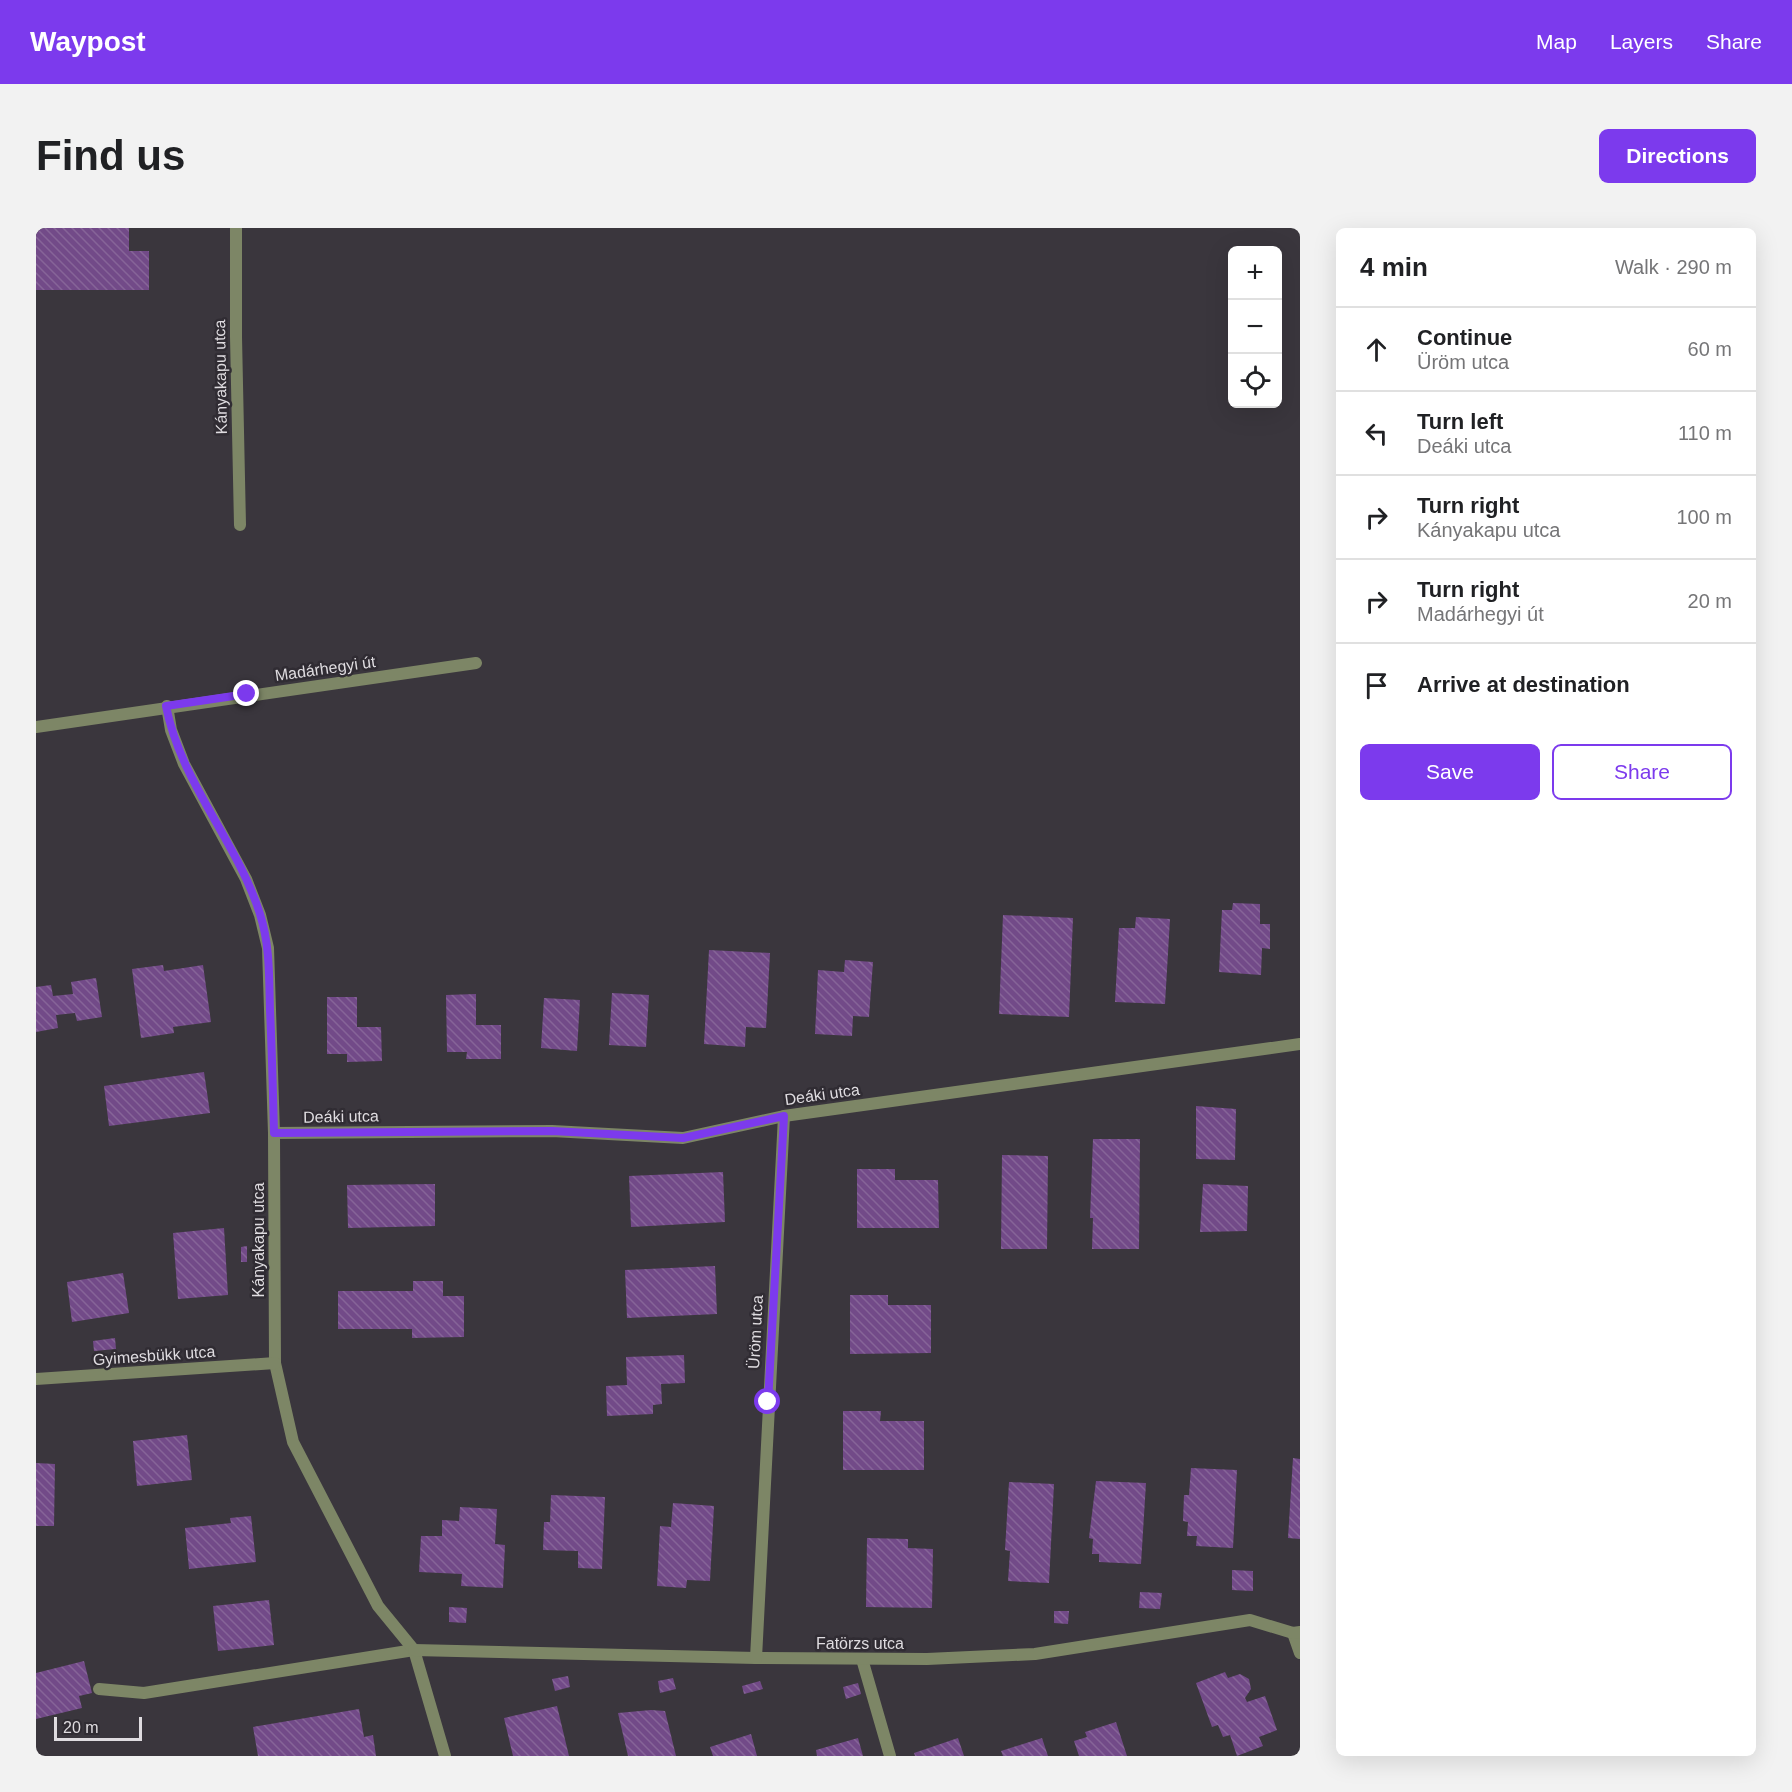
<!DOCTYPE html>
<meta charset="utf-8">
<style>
:root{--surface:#fff;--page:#f2f2f2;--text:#202124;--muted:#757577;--line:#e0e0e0;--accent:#7c3aed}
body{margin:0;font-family:Arial,sans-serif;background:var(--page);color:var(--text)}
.controls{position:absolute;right:18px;top:18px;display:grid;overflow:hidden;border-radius:9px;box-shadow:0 6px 24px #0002}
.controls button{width:54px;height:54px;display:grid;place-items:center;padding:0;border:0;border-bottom:2px solid var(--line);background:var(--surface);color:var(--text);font:30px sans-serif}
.scale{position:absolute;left:18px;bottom:15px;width:88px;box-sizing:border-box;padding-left:6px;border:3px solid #dfdce0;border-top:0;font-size:16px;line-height:21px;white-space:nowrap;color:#dfdce0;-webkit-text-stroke:4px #302c33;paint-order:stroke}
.stop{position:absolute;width:18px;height:18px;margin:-14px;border:4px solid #7c3aed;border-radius:50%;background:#fff}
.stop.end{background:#7c3aed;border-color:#fff;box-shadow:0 2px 6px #0008}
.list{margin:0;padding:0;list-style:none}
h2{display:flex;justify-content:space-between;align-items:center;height:78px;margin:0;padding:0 24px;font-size:26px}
h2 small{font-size:20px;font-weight:400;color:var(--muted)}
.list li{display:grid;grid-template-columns:39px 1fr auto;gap:18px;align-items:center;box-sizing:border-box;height:84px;padding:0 24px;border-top:2px solid var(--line)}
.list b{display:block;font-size:22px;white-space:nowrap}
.list p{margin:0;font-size:20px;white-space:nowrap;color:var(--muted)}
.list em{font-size:20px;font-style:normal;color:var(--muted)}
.actions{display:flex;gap:12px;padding:18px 24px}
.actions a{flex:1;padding:14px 0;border:2px solid var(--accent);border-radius:9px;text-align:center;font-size:21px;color:var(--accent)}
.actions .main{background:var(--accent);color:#fff}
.icon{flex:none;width:33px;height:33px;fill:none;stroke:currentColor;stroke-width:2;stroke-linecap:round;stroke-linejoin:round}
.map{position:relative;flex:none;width:1264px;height:1528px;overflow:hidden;border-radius:9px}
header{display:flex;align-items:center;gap:36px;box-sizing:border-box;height:84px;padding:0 30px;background:var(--accent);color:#fff}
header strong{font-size:28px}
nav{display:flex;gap:33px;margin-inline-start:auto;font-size:21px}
.intro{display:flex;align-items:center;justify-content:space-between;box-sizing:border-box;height:144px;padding:0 36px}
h1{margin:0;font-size:42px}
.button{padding:15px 27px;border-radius:9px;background:var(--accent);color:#fff;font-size:21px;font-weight:700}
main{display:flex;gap:36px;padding:0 36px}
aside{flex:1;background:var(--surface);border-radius:9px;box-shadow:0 6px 24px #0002}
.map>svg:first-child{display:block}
.building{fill:url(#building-back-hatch)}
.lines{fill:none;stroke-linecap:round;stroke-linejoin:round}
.lane{stroke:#7d8666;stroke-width:12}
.street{stroke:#7d8666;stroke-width:12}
.route{stroke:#7c3aed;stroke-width:8}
.labels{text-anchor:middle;stroke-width:5;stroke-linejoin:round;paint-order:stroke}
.street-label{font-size:16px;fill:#dfdce0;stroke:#302c33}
</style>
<header>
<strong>Waypost</strong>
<nav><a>Map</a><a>Layers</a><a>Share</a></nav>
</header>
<div class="intro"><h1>Find us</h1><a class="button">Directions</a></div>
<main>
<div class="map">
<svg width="1264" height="1528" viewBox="0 0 1264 1528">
<defs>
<pattern id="building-back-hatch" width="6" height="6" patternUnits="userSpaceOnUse" patternTransform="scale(1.5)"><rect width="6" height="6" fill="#724a88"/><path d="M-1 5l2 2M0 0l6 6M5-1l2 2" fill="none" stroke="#866498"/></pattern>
</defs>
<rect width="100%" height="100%" fill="#3a363d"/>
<g class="building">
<polygon points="0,0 93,0 93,23 113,23 113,62 0,62"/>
<polygon points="1197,675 1224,676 1224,696 1234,696 1234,721 1226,720 1225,747 1183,744 1186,682 1196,682"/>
<polygon points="967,687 1037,690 1033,789 963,786"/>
<polygon points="1100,689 1134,691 1129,776 1079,774 1083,700 1099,700"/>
<polygon points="673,722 734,725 730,800 710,799 709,819 668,816"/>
<polygon points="809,732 837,734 833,789 817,788 816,808 779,806 782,742 808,744"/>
<polygon points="127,737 128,743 167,737 175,794 137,799 138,805 105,810 96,741"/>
<polygon points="60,750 66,789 41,793 39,785 20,787 22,800 0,804 0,759 15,757 17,768 37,766 35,754"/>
<polygon points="576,765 613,767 610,819 573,817"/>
<polygon points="440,766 440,797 465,797 465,831 430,831 431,824 411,824 410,767"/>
<polygon points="291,769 321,769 321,799 345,799 346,833 311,834 311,826 291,826"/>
<polygon points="508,770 544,772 541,823 505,820"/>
<polygon points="168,844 174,885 73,898 68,858"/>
<polygon points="1160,878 1200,881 1199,932 1160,931"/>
<polygon points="1057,911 1104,911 1103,1021 1056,1021 1057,990 1054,990"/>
<polygon points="966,927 1012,928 1011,1021 965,1021"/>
<polygon points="821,941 859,941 859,952 902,952 903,1000 821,1000"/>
<polygon points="687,944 689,994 595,999 593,948"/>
<polygon points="399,956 399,998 312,1000 311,957"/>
<polygon points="1167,956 1212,958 1211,1003 1164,1004"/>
<polygon points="188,1000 192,1067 142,1071 137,1005"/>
<polygon points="211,1018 211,1034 205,1034 205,1019"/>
<polygon points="679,1038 681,1086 591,1090 589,1042"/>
<polygon points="87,1045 93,1085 36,1094 31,1054"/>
<polygon points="377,1053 407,1053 407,1068 428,1068 428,1109 376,1110 376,1101 302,1101 302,1063 377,1063"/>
<polygon points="814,1067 852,1067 852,1077 895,1077 895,1125 814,1126"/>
<polygon points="79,1110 80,1121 58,1123 57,1113"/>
<polygon points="648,1127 649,1155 625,1156 626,1176 617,1177 617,1186 571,1188 570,1158 591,1157 590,1129"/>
<polygon points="807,1183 845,1183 844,1193 888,1193 888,1242 807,1242"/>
<polygon points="151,1207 156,1252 101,1258 97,1213"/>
<polygon points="1257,1230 1264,1231 1264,1311 1252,1310"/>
<polygon points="0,1235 19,1236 18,1298 0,1298"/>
<polygon points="1155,1240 1201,1242 1197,1320 1160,1318 1161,1308 1151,1308 1152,1294 1147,1293 1148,1267 1153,1267"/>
<polygon points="1060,1253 1110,1255 1105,1336 1063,1334 1063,1326 1056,1326 1057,1311 1053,1310"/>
<polygon points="973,1254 1018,1256 1013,1355 972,1353 974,1323 969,1322"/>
<polygon points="515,1267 569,1269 566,1341 542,1340 542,1323 507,1322 508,1294 514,1294"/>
<polygon points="637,1275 678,1278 674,1353 651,1352 650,1360 621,1358 624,1298 635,1299"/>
<polygon points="424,1279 461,1281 459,1316 469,1317 467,1360 425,1358 426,1346 383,1344 385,1308 406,1308 406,1292 423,1293"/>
<polygon points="215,1288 220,1334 153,1341 149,1300 195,1295 194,1290"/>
<polygon points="831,1310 872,1311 872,1320 897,1321 896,1380 830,1379"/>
<polygon points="1196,1342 1217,1343 1217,1363 1196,1362"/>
<polygon points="1104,1364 1126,1365 1124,1381 1103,1380"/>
<polygon points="233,1372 238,1417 182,1423 177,1378"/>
<polygon points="413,1379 431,1380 430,1395 413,1394"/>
<polygon points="1018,1383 1033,1383 1032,1396 1018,1395"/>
<polygon points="48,1433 56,1465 43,1468 46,1480 0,1491 0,1445"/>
<polygon points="1189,1444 1192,1450 1204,1446 1213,1451 1215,1461 1209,1470 1211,1474 1229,1468 1241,1502 1223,1509 1227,1518 1201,1528 1194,1507 1187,1509 1182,1497 1176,1499 1160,1455"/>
<polygon points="532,1448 534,1459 519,1463 516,1451"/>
<polygon points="637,1450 640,1461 624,1465 622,1453"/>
<polygon points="724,1453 727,1461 708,1466 706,1458"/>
<polygon points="822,1455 825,1466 810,1471 807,1459"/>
<polygon points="521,1478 533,1528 477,1528 468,1490"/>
<polygon points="323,1481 328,1509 337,1507 340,1528 222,1528 217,1499"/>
<polygon points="615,1482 629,1483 640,1528 592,1528 582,1485"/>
<polygon points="1080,1494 1091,1528 1043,1528 1038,1513 1051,1509 1049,1504"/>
<polygon points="715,1506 721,1528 677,1528 674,1519"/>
<polygon points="822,1510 827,1528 781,1528 780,1522"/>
<polygon points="922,1510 928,1528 879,1528 878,1525"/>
<polygon points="1006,1510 1012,1528 967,1528 965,1523"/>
</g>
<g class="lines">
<g class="lane">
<polyline points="826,1431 854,1528"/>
<polyline points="63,1461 108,1465 378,1422"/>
</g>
<g class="street">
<polyline points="200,0 200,109 204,297"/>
<polyline points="131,478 135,502 148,536 210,651 224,687 232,720 238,905 239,1135 257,1214 342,1378 378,1422 409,1528"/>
<polyline points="0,499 440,435"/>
<polyline points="238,905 516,903 647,910 748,888 1264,816"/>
<polyline points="0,1151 239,1135"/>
<polyline points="1257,1405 1264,1425"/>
<polyline points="378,1422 720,1430 891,1431 999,1426 1214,1392 1257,1405 1264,1404"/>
<polyline points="720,1430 748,888"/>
</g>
</g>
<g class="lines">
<path class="route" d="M211,466l-81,12c15,77 71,135 94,208 10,31 9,63 10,96 2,41 3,82 4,123l278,-2 131,7 101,-22 -16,286"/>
</g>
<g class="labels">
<g class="street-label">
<text transform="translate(184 149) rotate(-91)" y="6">Kányakapu utca</text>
<text transform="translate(289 440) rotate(-8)" y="6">Madárhegyi út</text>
<text transform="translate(786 866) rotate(-8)" y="6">Deáki utca</text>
<text transform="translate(305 888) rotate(-1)" y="6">Deáki utca</text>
<text transform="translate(222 1012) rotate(-90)" y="6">Kányakapu utca</text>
<text transform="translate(719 1104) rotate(-87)" y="6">Üröm utca</text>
<text transform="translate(118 1127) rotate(-4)" y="6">Gyimesbükk utca</text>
<text x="824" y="1421">Fatörzs utca</text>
</g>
</g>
</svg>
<div class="controls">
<button>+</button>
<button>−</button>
<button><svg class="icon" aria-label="locate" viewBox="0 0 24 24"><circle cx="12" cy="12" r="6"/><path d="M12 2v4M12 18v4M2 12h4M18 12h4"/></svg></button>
</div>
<div class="scale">20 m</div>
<div class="stop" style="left:732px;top:1174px"></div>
<div class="stop end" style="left:211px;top:466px"></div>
</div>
<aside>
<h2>4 min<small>Walk · 290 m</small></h2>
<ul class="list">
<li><svg class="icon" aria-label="ahead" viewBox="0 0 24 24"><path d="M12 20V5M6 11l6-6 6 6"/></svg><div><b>Continue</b><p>Üröm utca</p></div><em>60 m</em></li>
<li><svg class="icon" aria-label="left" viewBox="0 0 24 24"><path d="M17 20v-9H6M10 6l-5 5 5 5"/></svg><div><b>Turn left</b><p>Deáki utca</p></div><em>110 m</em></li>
<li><svg class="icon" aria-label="right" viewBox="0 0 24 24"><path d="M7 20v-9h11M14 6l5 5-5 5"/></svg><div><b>Turn right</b><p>Kányakapu utca</p></div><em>100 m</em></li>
<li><svg class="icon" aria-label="right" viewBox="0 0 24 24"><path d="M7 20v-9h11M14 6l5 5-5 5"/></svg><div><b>Turn right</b><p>Madárhegyi út</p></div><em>20 m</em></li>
<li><svg class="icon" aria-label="arrive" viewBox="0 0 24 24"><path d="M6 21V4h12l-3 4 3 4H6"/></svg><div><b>Arrive at destination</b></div></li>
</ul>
<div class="actions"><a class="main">Save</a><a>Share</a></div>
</aside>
</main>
